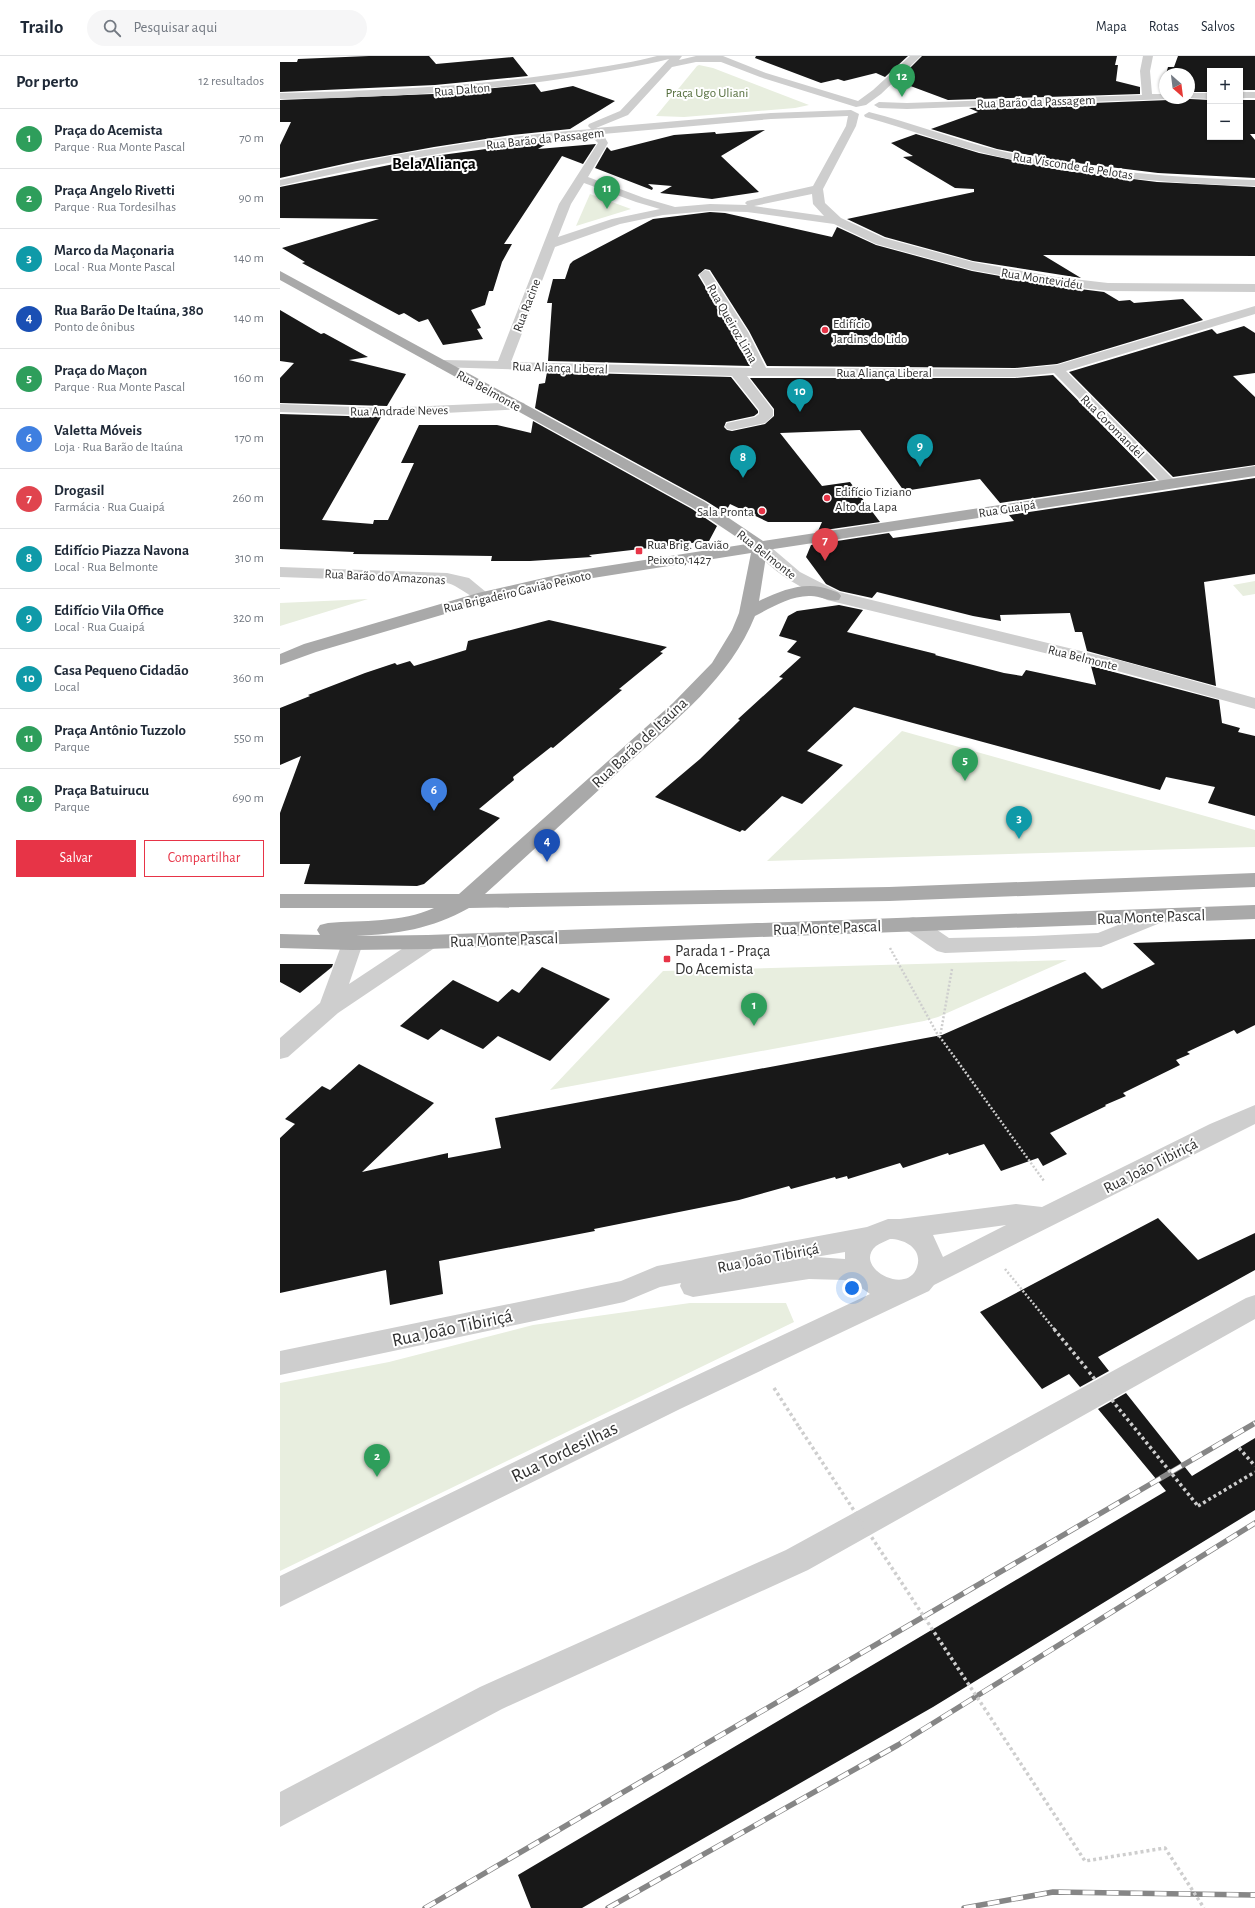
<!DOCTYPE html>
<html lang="pt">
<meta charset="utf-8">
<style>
:root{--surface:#fff;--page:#f6f6f7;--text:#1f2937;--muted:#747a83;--line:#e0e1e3;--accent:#e73447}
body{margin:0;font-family:"Alegreya Sans",sans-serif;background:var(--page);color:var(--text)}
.controls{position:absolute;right:12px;top:12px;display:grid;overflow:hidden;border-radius:0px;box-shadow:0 1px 3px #0004}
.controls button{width:36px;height:36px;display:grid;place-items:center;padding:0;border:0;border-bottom:1px solid var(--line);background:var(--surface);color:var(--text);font:20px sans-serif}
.compass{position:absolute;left:879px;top:12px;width:36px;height:36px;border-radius:50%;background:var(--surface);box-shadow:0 1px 3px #0004;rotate:152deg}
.you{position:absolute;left:572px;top:1232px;width:14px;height:14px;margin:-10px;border:3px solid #fff;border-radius:50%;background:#1a73e8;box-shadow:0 0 0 6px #1a73e833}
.badge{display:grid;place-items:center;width:26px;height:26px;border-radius:50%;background:var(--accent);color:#fff;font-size:13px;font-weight:700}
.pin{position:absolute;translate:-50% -33px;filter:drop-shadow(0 1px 2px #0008)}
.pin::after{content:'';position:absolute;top:21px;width:14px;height:12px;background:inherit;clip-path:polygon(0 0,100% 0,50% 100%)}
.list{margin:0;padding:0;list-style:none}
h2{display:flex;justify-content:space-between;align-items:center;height:52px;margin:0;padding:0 16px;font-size:17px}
h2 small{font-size:13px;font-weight:400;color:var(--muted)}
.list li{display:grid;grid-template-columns:26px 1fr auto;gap:12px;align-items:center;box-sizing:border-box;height:60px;padding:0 16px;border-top:1px solid var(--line)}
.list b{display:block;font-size:15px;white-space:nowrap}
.list p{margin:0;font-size:13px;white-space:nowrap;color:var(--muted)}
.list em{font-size:13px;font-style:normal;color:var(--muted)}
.actions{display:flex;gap:8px;padding:12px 16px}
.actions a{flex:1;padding:9px 0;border:1px solid var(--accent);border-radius:0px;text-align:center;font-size:14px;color:var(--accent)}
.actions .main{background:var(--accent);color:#fff}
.icon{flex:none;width:22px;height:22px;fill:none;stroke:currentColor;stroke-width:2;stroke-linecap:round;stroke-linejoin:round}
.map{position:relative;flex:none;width:975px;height:1852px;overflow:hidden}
header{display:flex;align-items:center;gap:24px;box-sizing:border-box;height:56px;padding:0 20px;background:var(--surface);border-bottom:1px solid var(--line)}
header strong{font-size:19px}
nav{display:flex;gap:22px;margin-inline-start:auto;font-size:14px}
.search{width:280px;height:36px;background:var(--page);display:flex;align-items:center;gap:10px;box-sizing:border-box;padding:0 14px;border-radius:22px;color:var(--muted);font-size:15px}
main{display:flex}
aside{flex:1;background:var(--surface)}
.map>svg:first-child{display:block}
.green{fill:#e8eedf}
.building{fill:#181818}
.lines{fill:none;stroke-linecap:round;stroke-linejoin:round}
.path-far1{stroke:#cecece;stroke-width:2.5;stroke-dasharray:2 2;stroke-linecap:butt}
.path{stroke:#cecece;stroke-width:3.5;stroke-dasharray:3 3;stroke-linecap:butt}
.minor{fill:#cecece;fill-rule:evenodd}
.major{fill:#a9a9a9;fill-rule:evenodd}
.rail-casing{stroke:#868686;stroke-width:5.5}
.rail{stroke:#fff;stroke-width:4;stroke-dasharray:12;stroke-linecap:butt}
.path-bridge{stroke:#cecece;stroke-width:3.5;stroke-dasharray:3 3;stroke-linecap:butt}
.poi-dot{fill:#e73447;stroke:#fff;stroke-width:1.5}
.labels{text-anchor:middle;stroke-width:4;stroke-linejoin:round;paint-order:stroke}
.far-street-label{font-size:13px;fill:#313131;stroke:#fff}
.far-park-label{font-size:13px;fill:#556e3d;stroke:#fff}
.far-poi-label{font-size:13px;fill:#313131;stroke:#fff;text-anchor:start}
.street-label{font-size:16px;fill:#313131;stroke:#fff}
.poi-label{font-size:16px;fill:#313131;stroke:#fff;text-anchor:start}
.far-district-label{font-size:17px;font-weight:bold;fill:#000;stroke:#fff}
.near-street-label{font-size:19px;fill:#313131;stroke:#fff}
</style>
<header>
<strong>Trailo</strong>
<div class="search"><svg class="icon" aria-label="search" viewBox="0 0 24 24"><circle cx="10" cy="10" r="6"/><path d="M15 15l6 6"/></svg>Pesquisar aqui</div>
<nav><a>Mapa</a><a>Rotas</a><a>Salvos</a></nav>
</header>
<main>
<aside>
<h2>Por perto<small>12 resultados</small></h2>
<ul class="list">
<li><span class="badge" style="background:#2e9e5b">1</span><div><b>Praça do Acemista</b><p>Parque · Rua Monte Pascal</p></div><em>70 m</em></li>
<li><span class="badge" style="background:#2e9e5b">2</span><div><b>Praça Angelo Rivetti</b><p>Parque · Rua Tordesilhas</p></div><em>90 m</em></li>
<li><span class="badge" style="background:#0f9aa8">3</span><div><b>Marco da Maçonaria</b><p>Local · Rua Monte Pascal</p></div><em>140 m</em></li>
<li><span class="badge" style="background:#1a4fb4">4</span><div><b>Rua Barão De Itaúna, 380</b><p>Ponto de ônibus</p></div><em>140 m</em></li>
<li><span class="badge" style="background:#2e9e5b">5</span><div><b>Praça do Maçon</b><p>Parque · Rua Monte Pascal</p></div><em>160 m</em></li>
<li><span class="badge" style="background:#3f7fe0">6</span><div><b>Valetta Móveis</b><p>Loja · Rua Barão de Itaúna</p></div><em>170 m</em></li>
<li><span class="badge" style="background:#e0444e">7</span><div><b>Drogasil</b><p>Farmácia · Rua Guaipá</p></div><em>260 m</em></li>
<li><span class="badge" style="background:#0f9aa8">8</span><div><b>Edifício Piazza Navona</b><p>Local · Rua Belmonte</p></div><em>310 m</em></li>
<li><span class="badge" style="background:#0f9aa8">9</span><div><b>Edifício Vila Office</b><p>Local · Rua Guaipá</p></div><em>320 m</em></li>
<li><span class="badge" style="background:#0f9aa8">10</span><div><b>Casa Pequeno Cidadão</b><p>Local</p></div><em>360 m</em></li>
<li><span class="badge" style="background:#2e9e5b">11</span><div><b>Praça Antônio Tuzzolo</b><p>Parque</p></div><em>550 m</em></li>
<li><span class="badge" style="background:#2e9e5b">12</span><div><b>Praça Batuirucu</b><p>Parque</p></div><em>690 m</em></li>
</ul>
<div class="actions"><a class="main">Salvar</a><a>Compartilhar</a></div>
</aside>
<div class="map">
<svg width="975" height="1852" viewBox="0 0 975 1852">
<rect width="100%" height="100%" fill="#fff"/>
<g class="green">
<polygon points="419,9 433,12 529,49 515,52 404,61 376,60 417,10"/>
<polygon points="310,138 351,153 296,170"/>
<polygon points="975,525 975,538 963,540 953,529"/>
<polygon points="88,543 0,570 0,547"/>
<polygon points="622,675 975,774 975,791 487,805"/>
<polygon points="787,904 658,961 644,965 270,1034 383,915"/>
<polygon points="410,1247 506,1247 514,1266 0,1515 0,1327 109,1306 253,1269"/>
</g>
<g class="building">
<polygon points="89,0 149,0 156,8 233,1 248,20 155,29 0,36 0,6 17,6 18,3"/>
<polygon points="476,0 628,0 605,21 596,17 564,25 558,23 541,27 475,2"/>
<polygon points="642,0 837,0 835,9 838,9 836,25 860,31 860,38 668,44 617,25"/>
<polygon points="898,0 975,0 975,34 960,34 960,15 930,15 930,36 909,36 909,18 886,18 888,11 894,11"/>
<polygon points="255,28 261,36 293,30 335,45 290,73 232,79 154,91 77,105 0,122 0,89 11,66 0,66 0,44 153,38"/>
<polygon points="890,42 930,44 930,81 960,81 960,44 975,44 975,78 970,78 975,84 975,122 878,117 781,105 717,93 651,73 698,56 689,52 889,44"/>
<polygon points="485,74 441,100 479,136 432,143 380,137 392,130 368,128 373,132 372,134 315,112 327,91 331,95 394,79 435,76 436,78"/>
<polygon points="636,78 699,97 780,114 877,126 975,131 975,200 763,199 801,222 693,205 605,181 567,163 694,136 694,133 675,132 623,101 633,100 611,87"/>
<polygon points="273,84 258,93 316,88 303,108 282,100 224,188 232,188 222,206 213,235 209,235 205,249 191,254 201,272 197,273 203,283 163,289 148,263 139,266 124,257 119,259 22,207 25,206 2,192 99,163 0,162 0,131 154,100"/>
<polygon points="430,156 445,157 552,181 557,171 596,189 692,215 776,230 824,236 839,245 850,244 854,247 903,243 923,264 777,308 735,312 487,310 469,275 430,214 425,213 418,219 453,277 470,310 268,305 272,247 267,247 273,223 285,223 290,208 293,205 373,163"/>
<polygon points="0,254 41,278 44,277 88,301 69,304 126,318 107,350 0,347 0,322 14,307 0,305"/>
<polygon points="964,270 975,277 975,317 953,320 975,341 975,409 893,421 789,316 932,273 937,278"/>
<polygon points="267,316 451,321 478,355 478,357 474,360 446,366 444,371 447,374 452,375 485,368 494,360 494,353 470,322 735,322 773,319 876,424 720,447 700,423 624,435 580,374 500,377 542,430 570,426 600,466 538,475 542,466 488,466 450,448 445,457 426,445 255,352 259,328 265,327"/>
<polygon points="0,358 101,361 42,464 93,468 94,464 108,464 134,407 121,407 139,369 217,369 251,377 253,365 412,453 437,470 429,485 309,499 312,501 250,505 211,505 212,500 73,498 74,496 0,493"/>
<polygon points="975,422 975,518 924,526 936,630 807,595 802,576 795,576 790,557 720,559 721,565 693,560 597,536 592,542 560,535 546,528 526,501 531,489 609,477 613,482 734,465 729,459"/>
<polygon points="559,549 583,554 567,576 656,598 655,599 724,617 742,620 746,614 816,629 811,610 939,644 942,667 960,672 958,676 975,680 975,760 928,747 935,731 886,721 880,734 574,651 527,695 563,709 522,748 502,740 465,775 462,774 460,776 375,741 420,703 460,664 458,663 503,622 499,621 521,601 507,596 517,585 499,580 508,560 517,555"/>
<polygon points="269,564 387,591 380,596 383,597 339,633 342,634 273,692 271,691 233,721 234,724 199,753 220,762 144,828 137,830 24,828 30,808 0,808 0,757 21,700 0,709 0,652 30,640 28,639 85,617 115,607 117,609 130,605 134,610 186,594 188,585"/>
<polygon points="975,883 975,969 957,978 954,974 907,996 910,998 896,1004 900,1009 843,1037 846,1040 825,1049 826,1050 770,1077 787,1098 763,1110 758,1102 721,1115 704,1088 669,1099 668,1097 623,1112 620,1107 568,1123 567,1120 556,1123 555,1121 511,1133 509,1130 459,1144 314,1173 315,1175 159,1205 163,1238 110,1249 106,1214 0,1237 0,1082 15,1068 5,1063 42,1030 50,1034 79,1008 154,1047 82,1116 168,1097 168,1102 221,1092 215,1062 662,979 805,916 822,933 875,908 853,887"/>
<polygon points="0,908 53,908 52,911 20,937 0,926"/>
<polygon points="262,911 330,943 270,1005 218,980 203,993 161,973 148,984 120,970 173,924 218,946 232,933 239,937"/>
<polygon points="878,1162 918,1204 975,1177 975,1214 818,1301 829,1315 800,1331 789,1318 762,1333 700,1256"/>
<polygon points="846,1337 912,1420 975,1382 975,1454 653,1651 302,1852 251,1852 238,1819 886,1435 818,1353"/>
</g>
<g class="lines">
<g class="path-far1">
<polyline points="610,892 659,981"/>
<polyline points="672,913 660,981 764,1125"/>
<polyline points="725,1213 775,1274"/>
</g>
<g class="path">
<polyline points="774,1273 807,1313"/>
<polyline points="494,1332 519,1371"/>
<polyline points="959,1392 975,1410"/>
<polyline points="918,1450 975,1416"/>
</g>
<g class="minor">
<path d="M377,0h25l-3,4 17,-4h27l43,17 92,28 15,-11 37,-34h11l-40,38 -15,11 -10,2 -96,-30 -39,-15h-25l-24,5 -44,48 -32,13 175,-15 80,-3 8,4 -3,12 -33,63 2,14 16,15 43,20 89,24 83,15 52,6 147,1v8l-147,-1 -52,-6 -84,-15 -96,-26 -42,-20 -87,-12 -37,-1 -47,4 -43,9 -65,23 -44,115 241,6 -18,-36 -35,-58 6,-4 4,1 39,61 18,36 249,1 42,-4 198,-59v8l-189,57 108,109 3,3 -3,3 -5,2 -5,-2 -110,-113 -39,4 -268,-1 26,34v6l-8,7 -33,7 -5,-1 -2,-3 2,-3 28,-6 4,-3v-4l-27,-34 -295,-9 -2,-3 2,-3 5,-1 56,1 61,-157 39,-61 -8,-8c-104,8 -208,27 -310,51v-6c102,-25 206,-43 311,-51l-3,-3 1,-2 31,-13 49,-52c-27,7 -55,11 -83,16 -102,17 -203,23 -306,24v-6c104,-2 206,-7 309,-24 23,-4 46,-7 68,-13zM568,60l-2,10 -33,60 -66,15 -2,2 2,2 -37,-1 -35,3 -31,-9 -56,-21 20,-34 -5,-9 168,-15zM304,127l52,19 24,7 -48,10 -54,18 13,-33zM532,138l1,10 11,12 -70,-10z"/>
<polygon points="863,0 873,0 870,15 872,38 885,38 885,42 889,42 889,43 627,53 599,52 594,49 599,46 627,47 862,39 860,15"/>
<rect x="960" y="36" width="15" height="6"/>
<polygon points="909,37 930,37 930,43 905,42 909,42"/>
<path d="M589,56c43,11 85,27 128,38 85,20 171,28 258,30v6c-87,-2 -174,-10 -259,-30 -44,-10 -87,-27 -131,-39l-1,-2z"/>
<polygon points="239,346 244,347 246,350 244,353 104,360 0,356 0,348 104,352"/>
<path d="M480,485l6,2 34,29 39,20 283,69 133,37v11l-145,-40 -283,-69c-27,-13 -58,-29 -75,-54l2,-3z"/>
<path d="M0,511l167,6 22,5 23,19 -2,4c-15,3 -27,-14 -43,-18l-167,-6z"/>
<polygon points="878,853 885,855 889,860 885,865 821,891 665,897 657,895 625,873 622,868 625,863 633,861 641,863 669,882 754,880 818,877"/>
<polygon points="148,879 156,881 159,886 156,891 58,957 8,1001 0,1003 0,982 40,947 64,882 72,880 80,882 83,887 69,928 140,881"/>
<path d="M975,1049v19l-321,161 -5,6 -15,7 -234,111 -400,198v-31l302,-147 288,-135 -14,-10 -12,-4 -35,-1 -116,18 -9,-3 -4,-8 1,-3 -21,4 -36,15 -344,73v-24l341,-70 36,-15 210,-39 21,-8h12l116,-15 26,3 168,-83zM726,1169l-63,32 -10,-22zM610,1183c15,0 33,10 27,28 -10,30 -65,0 -41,-21 4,-3 10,-5 14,-7zM565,1196v7l-30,-2z"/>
<polygon points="975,1239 975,1263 528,1514 222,1653 0,1771 0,1736 200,1631 506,1494 966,1242"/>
</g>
<path class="major" d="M0,215l425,231 58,39 492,-75v10l-488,74 -8,51c22,-11 48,-21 72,-11 5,2 8,2 10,6l-2,4c-10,2 -18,-4 -28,-4 -19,-1 -39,11 -56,20 -25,63 -82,106 -131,151 -47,43 -93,85 -139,127l404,-7 366,-14v14l-366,14 -420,7c-38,21 -71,26 -113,28l72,-1 827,-30v14l-827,30 -76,1 -72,-2v-14l40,1 -3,-5 3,-5 8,-2c35,-3 73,0 106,-15h-154v-14h179l214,-191 39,-40 20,-33 7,-17 12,-60 -177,28 -85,20 -173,51 -36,13v-11l24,-10 174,-51 96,-22 173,-27 -54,-36 -413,-228z"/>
<g class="rail-casing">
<g id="rail">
<polyline points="145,1852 975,1367"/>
<polyline points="328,1852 618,1689 975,1467"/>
<polyline points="684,1852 773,1836 975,1839"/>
</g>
</g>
<use href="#rail" class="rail"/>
<g class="path-bridge">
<polyline points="809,1316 918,1450"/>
<polyline points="519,1371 805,1805 885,1792 924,1852"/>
</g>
</g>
<g class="poi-dot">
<circle cx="545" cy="274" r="4"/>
<circle cx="547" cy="442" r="4"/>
<circle cx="482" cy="455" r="4"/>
<rect x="355" y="491" width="8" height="8" rx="2"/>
<rect x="383" y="899" width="8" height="8" rx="2"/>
</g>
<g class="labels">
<g class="far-street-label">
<text transform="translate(182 33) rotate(-5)" y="5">Rua Dalton</text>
<text transform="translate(756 45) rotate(-2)" y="5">Rua Barão da Passagem</text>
<text transform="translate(265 82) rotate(-6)" y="5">Rua Barão da Passagem</text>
<text transform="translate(793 109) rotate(9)" y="5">Rua Visconde de Pelotas</text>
<text transform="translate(762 222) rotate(9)" y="5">Rua Montevidéu</text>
<text transform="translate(246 249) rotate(-69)" y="5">Rua Racine</text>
<text transform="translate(453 267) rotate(60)" y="5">Rua Queiroz Lima</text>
<text transform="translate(280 311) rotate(2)" y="5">Rua Aliança Liberal</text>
<text x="604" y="321">Rua Aliança Liberal</text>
<text transform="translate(209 334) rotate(29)" y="5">Rua Belmonte</text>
<text transform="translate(119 354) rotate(-1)" y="5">Rua Andrade Neves</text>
<text transform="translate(833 370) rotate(45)" y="5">Rua Coromandel</text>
<text transform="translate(727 452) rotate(-9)" y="5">Rua Guaipá</text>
<text transform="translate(487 498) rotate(38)" y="5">Rua Belmonte</text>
<text transform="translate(105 520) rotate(3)" y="5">Rua Barão do Amazonas</text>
<text transform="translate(237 535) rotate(-13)" y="5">Rua Brigadeiro Gavião Peixoto</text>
<text transform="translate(803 601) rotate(14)" y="5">Rua Belmonte</text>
</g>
<g class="far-park-label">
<text x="427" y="41">Praça Ugo Uliani</text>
</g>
<g class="far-poi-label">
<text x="553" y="272">Edifício<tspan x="553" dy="15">Jardins do Lido</tspan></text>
<text x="555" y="440">Edifício Tiziano<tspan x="555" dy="15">Alto da Lapa</tspan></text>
<text x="474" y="460" text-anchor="end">Sala Pronta</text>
<text x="367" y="493">Rua Brig. Gavião<tspan x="367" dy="15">Peixoto, 1427</tspan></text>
</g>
<g class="street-label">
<text transform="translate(359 686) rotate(-43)" y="6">Rua Barão de Itaúna</text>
<text transform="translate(871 860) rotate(-2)" y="6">Rua Monte Pascal</text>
<text transform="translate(547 871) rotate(-2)" y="6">Rua Monte Pascal</text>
<text transform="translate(224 883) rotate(-2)" y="6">Rua Monte Pascal</text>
<text transform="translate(870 1109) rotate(-27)" y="6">Rua João Tibiriçá</text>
<text transform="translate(488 1201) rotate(-11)" y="6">Rua João Tibiriçá</text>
</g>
<g class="poi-label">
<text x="395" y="900">Parada 1 - Praça<tspan x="395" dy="18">Do Acemista</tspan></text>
</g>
<g class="far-district-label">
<text x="154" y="113">Bela Aliança</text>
</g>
<g class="near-street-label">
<text transform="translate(172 1271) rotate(-12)" y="7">Rua João Tibiriçá</text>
<text transform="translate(284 1395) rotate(-26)" y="7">Rua Tordesilhas</text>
</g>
</g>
</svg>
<div class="controls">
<button>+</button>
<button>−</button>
</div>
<svg class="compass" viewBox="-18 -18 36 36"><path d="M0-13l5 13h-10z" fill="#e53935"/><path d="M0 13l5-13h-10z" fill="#747a83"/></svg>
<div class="you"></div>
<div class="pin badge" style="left:474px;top:970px;background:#2e9e5b">1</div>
<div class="pin badge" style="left:97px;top:1421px;background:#2e9e5b">2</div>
<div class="pin badge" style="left:739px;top:783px;background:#0f9aa8">3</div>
<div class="pin badge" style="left:267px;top:806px;background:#1a4fb4">4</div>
<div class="pin badge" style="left:685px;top:725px;background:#2e9e5b">5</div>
<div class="pin badge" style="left:154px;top:755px;background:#3f7fe0">6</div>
<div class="pin badge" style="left:545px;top:505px;background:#e0444e">7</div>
<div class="pin badge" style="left:463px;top:422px;background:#0f9aa8">8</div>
<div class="pin badge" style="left:640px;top:411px;background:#0f9aa8">9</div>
<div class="pin badge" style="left:520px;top:356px;background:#0f9aa8">10</div>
<div class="pin badge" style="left:327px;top:153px;background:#2e9e5b">11</div>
<div class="pin badge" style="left:622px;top:41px;background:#2e9e5b">12</div>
</div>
</main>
